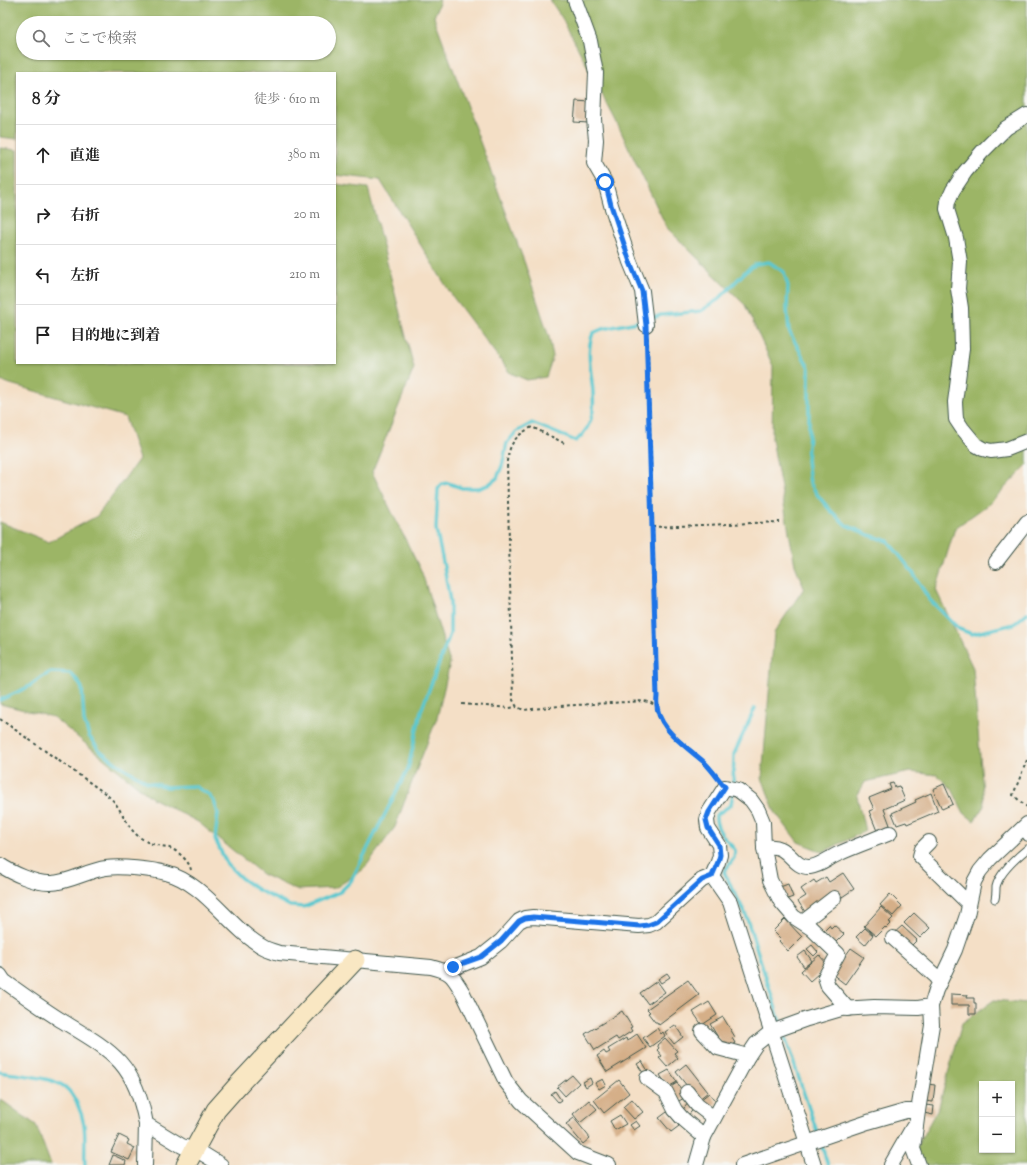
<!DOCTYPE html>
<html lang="ja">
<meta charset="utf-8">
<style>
:root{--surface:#fff;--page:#f6f6f6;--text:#222;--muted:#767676;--line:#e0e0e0}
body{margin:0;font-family:"Sorts Mill Goudy","Noto Serif JP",serif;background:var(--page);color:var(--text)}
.controls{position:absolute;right:12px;bottom:12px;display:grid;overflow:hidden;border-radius:0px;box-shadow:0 1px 3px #0004}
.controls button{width:36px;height:36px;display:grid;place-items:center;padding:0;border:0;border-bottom:1px solid var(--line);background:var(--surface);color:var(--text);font:20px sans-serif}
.stop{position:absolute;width:12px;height:12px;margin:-9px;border:3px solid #1a73e8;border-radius:50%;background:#fff}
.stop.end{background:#1a73e8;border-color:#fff;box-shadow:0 1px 4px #0008}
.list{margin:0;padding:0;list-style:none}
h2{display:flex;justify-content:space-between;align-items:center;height:52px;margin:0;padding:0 16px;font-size:17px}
h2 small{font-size:13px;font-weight:400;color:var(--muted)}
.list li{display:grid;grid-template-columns:26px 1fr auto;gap:12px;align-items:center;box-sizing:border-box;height:60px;padding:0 16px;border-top:1px solid var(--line)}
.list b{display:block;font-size:15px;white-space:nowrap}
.list em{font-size:13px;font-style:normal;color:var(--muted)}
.icon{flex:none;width:22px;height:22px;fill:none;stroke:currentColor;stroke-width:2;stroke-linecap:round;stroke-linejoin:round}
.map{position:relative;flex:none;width:1027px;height:1165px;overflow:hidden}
.search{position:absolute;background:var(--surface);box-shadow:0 1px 3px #0004;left:16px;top:16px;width:320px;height:44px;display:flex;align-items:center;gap:10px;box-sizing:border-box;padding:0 14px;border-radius:22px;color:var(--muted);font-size:15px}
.panel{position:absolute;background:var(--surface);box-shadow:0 1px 3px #0004;left:16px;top:72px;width:320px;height:292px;border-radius:0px}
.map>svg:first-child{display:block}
.forest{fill:#9cb566;stroke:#5e794d;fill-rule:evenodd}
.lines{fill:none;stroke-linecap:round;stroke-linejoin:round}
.stream{stroke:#5bc8cf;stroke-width:3.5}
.building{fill:#d5af88}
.lane-casing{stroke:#3f554a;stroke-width:9}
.street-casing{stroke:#3f554a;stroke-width:16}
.secondary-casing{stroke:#3f554a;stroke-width:21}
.path{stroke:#3f554a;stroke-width:2;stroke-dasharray:3 3;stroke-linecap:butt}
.lane{stroke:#fff;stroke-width:7}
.street{stroke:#fff;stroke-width:14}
.secondary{stroke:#f9e7c3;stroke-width:19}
.route{stroke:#1a73e8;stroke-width:5}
</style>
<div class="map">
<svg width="1027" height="1165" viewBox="0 0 1027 1165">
<rect width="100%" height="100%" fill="#f6f6f2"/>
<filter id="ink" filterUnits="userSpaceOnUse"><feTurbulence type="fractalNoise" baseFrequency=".025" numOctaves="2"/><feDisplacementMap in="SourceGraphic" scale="8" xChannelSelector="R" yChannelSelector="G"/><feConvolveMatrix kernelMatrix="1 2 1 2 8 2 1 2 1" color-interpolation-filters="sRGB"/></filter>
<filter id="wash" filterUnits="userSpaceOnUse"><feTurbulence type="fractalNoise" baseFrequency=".012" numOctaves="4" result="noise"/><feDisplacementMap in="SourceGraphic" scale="16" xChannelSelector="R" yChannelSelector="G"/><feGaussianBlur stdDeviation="0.9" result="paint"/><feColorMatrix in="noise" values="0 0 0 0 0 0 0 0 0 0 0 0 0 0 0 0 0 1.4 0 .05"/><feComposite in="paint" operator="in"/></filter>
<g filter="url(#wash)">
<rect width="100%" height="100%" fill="#f4dfc6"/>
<g class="forest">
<path d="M0,0h440l-6,17 91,247 24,73 4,19 -7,21 -19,3 -17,-7 -57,-76 -73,-117 -45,-5v-102h-318v66l-17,-2zM23,23h306v30h-306z"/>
<polygon points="550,0 1027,0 1027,465 990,503 955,528 936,590 973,668 984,806 974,821 964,813 952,789 937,775 910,772 865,782 857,796 865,831 823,852 798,842 775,812 762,778 774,633 804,588 795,565 772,439 773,366 745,305 667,228 615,119 562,18"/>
<polygon points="0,148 17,150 17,363 335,363 335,184 368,188 414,368 372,472 422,573 450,663 437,718 416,771 395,827 364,869 335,888 296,890 262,874 198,822 152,798 53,717 0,704 0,522 49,542 97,516 139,459 125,417 0,381"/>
<path d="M994,1000l33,3v162h-113l3,-19 22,-40 23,-83zM982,1084h30v66h-30z"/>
<polygon points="0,1099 36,1125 51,1165 0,1165"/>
</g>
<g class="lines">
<g class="stream">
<polyline points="648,320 661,315 701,311 719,299 745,272 756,264 769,262 784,272 788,286 787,308 789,331 809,368 809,432 807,460 810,483 819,497 831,511 846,525 869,535 888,541 911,570 929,599 959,629 972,634 1014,624 1027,613"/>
<path d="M0,700l28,-13 14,-10 9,-5 19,1 7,7 5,8 2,33 5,15 10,14 17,13 31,19 20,5 27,-1 14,8 6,7 4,12 -3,26 12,25 14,14 17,12 32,16 14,1 36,-15 11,-11 57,-112 13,-58 29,-77v-33l-6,-34 -8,-38 2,-40 4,-5 6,-1 14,5h17l9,-3 9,-7 5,-12 5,-23 9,-11 16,-9 44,18c36,-31 3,-73 17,-108l9,-4 40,-8"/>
<polyline points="733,786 734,754 755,708"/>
<path d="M733,792l-2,13 -15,10c-1,15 10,24 19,35l-1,8 -10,14 22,43 35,110"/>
<polyline points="783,1031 818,1135"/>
<path d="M0,1072c17,3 52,5 65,15 10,8 17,26 19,38 2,12 0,28 1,40"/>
<polyline points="820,1141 828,1165"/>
</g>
</g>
<g id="blocks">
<g class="building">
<polygon points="576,101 590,102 588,123 574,122"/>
<polygon points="893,783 895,787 899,786 905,800 884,809 890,825 877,831 869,811 874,809 869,798 891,789 889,784"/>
<polygon points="944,784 953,804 942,809 933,789"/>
<polygon points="931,793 938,811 907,824 906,822 897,825 892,813 916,802 915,800"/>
<polygon points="843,873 854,889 839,899 814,906 805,912 798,901 806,896 801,889 814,880 816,883 826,877 829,882"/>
<polygon points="788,884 793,897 785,900 780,887"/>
<polygon points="890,894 902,906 893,916 880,905"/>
<polygon points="881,907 893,918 889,922 891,923 886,928 885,927 876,936 864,926"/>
<polygon points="914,913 930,928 920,938 904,923"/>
<polygon points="785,919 802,937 788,951 779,941 781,939 773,931"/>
<polygon points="829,925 831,928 834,925 844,934 834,944 822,932"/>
<polygon points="902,926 917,940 910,947 894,933"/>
<polygon points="865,928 873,935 865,945 856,937"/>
<polygon points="812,945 818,952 814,956 807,949"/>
<polygon points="851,948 864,957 845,984 832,974"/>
<polygon points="805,951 812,961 804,967 797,957"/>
<polygon points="819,955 828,965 810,981 801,971"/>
<polygon points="667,973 670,977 661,983 658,979"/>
<polygon points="688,980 699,995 659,1025 657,1022 655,1022 648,1013 650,1012 647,1009"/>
<polygon points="657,981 665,992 648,1004 640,993"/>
<polygon points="951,994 968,995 967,998 974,998 974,1003 976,1003 976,1014 969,1014 969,1005 951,1005"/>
<polygon points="709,1002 717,1015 702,1025 693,1012"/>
<polygon points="622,1011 632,1027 630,1028 632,1031 618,1040 616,1037 595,1050 585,1034"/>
<polygon points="723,1017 735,1037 732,1038 735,1043 725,1049 710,1024"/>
<polygon points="675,1025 683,1037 674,1044 665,1032"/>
<polygon points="657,1028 661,1034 663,1032 665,1036 650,1047 643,1038"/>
<polygon points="637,1034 646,1048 607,1072 597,1056 604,1051 606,1054 610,1052 608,1049 626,1038 627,1041"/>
<polygon points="665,1038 677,1051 674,1053 678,1058 667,1067 659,1058 662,1056 657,1050 659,1048 657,1045"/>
<polygon points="642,1061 648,1071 644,1074 637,1064"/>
<polygon points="686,1064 708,1092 698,1100 676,1072"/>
<polygon points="669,1070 677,1082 668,1087 660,1075"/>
<polygon points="572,1075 579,1083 565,1096 557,1087"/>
<polygon points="590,1078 592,1083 586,1087 583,1082"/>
<polygon points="603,1079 606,1085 599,1089 595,1083"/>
<polygon points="619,1080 629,1093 604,1113 594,1100"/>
<polygon points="677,1083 686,1097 677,1102 669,1088"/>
<polygon points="927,1084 935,1085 933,1102 925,1101"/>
<polygon points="555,1091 561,1100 558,1102 551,1094"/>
<polygon points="709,1093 717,1103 708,1110 700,1100"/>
<polygon points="632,1099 643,1112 634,1119 623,1107"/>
<polygon points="589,1100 597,1109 580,1123 573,1114"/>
<polygon points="689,1102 695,1107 687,1117 681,1112"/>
<polygon points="925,1105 934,1106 933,1115 924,1113"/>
<polygon points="667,1112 679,1126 671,1132 659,1118"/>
<polygon points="620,1115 626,1124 615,1130 610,1121"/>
<polygon points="574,1118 590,1138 583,1144 566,1124"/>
<polygon points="636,1121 640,1126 634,1130 630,1125"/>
<polygon points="119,1135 129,1140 127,1144 135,1148 129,1160 111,1152"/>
<polygon points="113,1155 126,1161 125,1165 109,1165"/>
</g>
</g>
</g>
<g filter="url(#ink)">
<use href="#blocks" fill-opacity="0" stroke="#3f554a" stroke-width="1"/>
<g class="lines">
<g class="lane-casing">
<g id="lane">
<polyline points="1021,829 1027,837"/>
<path d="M995,899c1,-4 1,-8 1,-12 3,-14 20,-29 31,-38"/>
</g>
</g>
<g class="street-casing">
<g id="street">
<polyline points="575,0 590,41 596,73 594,119 596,140 594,163 605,182 611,205 630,262 642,291 646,325"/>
<polyline points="1027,115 1006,128 982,152 965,172 953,190 948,201 947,209 956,238 960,262 958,289 961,308 962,349 955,402 956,419 962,428 976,445 983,449 991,451 1007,449 1027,441"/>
<polyline points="996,562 1027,522"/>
<polyline points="929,842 922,849 920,856 969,904"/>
<path d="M764,848c26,-7 26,20 46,19 10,-1 19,-9 28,-13 17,-8 35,-14 52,-21"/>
<path d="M0,865c12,8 36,19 51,18 17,0 38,-13 55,-15 14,-2 46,1 60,5 40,10 64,57 99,75 4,2 9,3 14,5l152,14c21,5 21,8 32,26l43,89 15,19 57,52 31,12"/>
<polyline points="712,876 730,902 814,1165"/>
<polyline points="803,922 834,898"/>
<polyline points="893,938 940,980"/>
<polyline points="446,971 481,957 501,941 519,921 525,918 533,917 639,926 649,925 656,922 702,880 712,876 718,862 720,855 719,845 708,828 707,820 709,812 725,787 738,790 742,793 751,800 758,810 763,822 764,848 770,880 781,902 794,917 811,928 838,954 825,977 828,986 848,1009"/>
<path d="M0,975l4,6c18,13 36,26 55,38 51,31 76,42 87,105l36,22 18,6 21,13"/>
<polyline points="702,1031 718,1048 748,1056"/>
<polyline points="647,1078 666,1092 675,1110 682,1118 704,1137"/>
<polyline points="687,1092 697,1105 714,1118"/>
<polyline points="918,1111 913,1149 919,1165"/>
<polyline points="145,1165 146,1124"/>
<polyline points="696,1165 704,1137 748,1056 756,1044 771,1032 807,1019 841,1009 874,1007 918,1008 931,1006 936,990 955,950 967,915 974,882 980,871 990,859 1027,824"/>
<polyline points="742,1165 868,1122 906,1111 918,1111 932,1025 931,1006"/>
<polyline points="891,1165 913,1127"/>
</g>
</g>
<g class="secondary-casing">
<polyline id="secondary" points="186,1165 216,1110 239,1084 355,960"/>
</g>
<g class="path">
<path d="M647,337l10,360c-5,30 29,48 49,67 4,4 8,9 12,14"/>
<path d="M564,443l-32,-16c-17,9 -22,16 -25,34l6,239 4,7 7,3 35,-4 85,-5 5,1 6,3"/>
<polyline points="652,527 779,522"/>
<polyline points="462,704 509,708 517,707"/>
<path d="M0,719l106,75c3,3 7,6 9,9 10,13 14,29 29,37 14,9 24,2 39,17 4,4 7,8 8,13"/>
<polyline points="1027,760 1013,795 1027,807"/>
</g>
<use href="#lane" class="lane"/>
<use href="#street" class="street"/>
<use href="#secondary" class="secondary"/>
</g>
</g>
<g class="lines" filter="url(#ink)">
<path class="route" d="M453,967l28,-10 20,-16 18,-20 6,-3 8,-1 107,9 8,-1 8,-3 46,-42 10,-4 6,-14 2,-7 -1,-10 -11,-17 -2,-8 3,-8 16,-25c-7,-8 -13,-17 -20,-24 -19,-17 -52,-36 -48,-66l-11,-372 -4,-34 -12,-29 -19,-57 -6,-23"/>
</g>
</svg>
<div class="controls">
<button>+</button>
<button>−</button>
</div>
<div class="stop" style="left:605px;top:182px"></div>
<div class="stop end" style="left:453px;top:967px"></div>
<div class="search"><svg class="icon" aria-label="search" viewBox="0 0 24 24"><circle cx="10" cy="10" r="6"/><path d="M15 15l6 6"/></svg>ここで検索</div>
<section class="panel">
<h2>8 分<small>徒歩 · 610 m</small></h2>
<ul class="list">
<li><svg class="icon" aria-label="ahead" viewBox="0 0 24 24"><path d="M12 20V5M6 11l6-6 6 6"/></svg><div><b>直進</b></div><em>380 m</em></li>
<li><svg class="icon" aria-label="right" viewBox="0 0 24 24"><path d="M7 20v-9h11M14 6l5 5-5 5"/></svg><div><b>右折</b></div><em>20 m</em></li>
<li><svg class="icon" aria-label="left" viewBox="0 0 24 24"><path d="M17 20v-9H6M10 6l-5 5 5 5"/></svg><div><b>左折</b></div><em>210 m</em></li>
<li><svg class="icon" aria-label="arrive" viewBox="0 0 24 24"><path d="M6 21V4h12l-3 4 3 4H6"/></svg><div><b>目的地に到着</b></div></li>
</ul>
</section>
</div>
